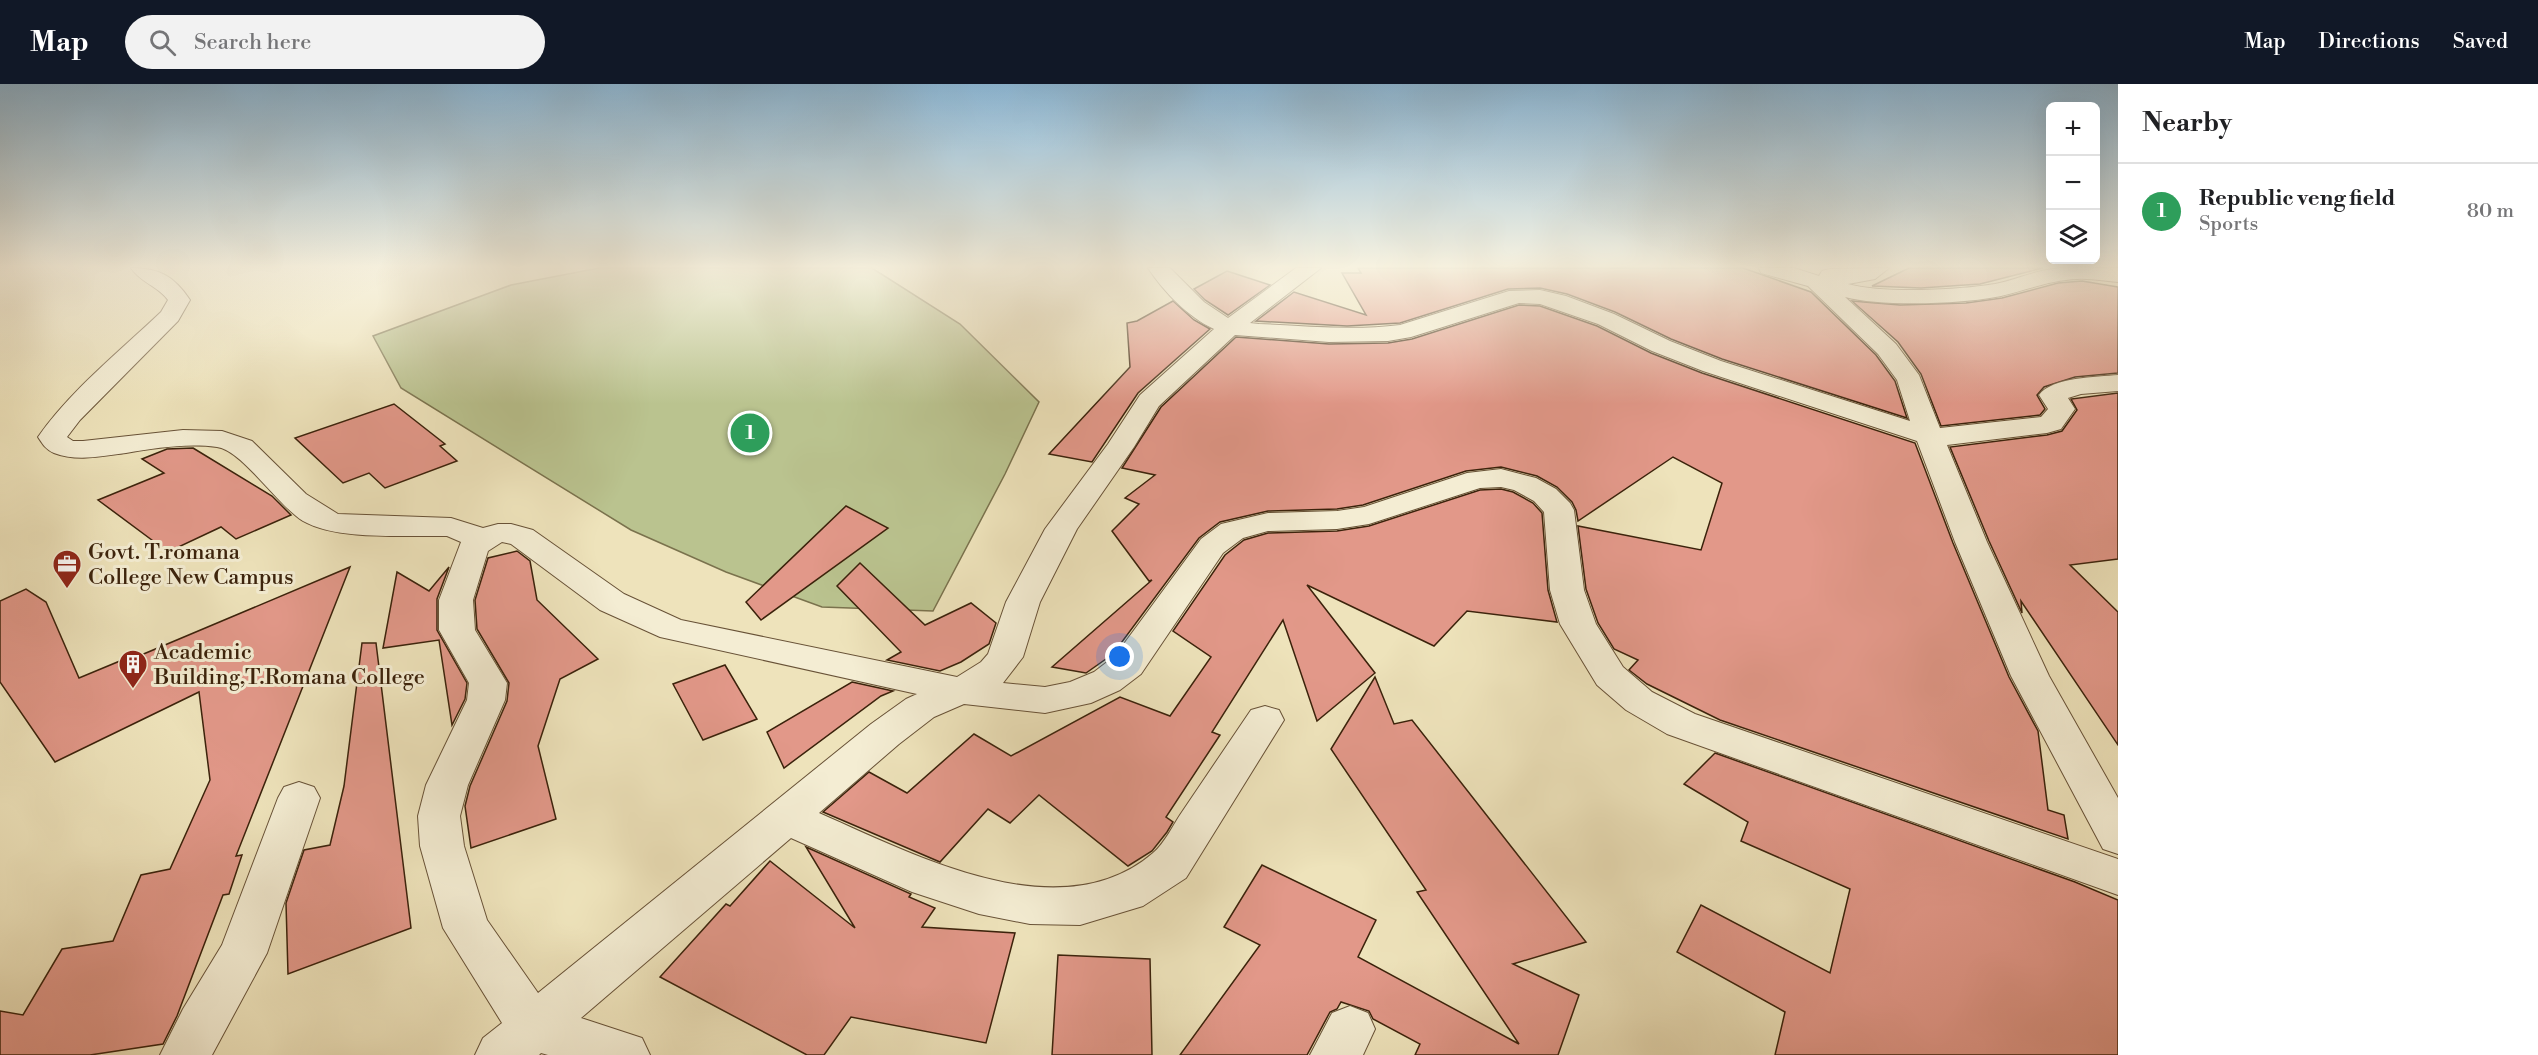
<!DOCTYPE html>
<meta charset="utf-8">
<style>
:root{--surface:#fff;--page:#f2f2f2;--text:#202124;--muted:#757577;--line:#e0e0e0;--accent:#111827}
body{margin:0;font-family:"Libre Bodoni",serif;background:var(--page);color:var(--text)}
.controls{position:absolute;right:18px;top:18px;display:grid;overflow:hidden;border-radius:9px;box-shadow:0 6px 24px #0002}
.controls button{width:54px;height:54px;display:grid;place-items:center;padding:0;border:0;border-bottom:2px solid var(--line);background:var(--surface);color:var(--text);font:30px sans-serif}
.you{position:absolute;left:1120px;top:573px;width:21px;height:21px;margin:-15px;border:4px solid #fff;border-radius:50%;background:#1a73e8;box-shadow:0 0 0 9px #1a73e833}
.badge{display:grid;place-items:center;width:39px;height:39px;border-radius:50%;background:var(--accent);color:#fff;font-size:20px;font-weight:700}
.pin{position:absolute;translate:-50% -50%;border:3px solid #fff;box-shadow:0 2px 6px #0006}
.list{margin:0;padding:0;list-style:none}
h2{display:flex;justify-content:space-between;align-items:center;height:78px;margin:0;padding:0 24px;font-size:26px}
h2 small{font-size:20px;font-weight:400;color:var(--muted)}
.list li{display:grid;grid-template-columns:39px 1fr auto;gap:18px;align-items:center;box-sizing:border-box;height:96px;padding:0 24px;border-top:2px solid var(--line)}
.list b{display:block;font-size:22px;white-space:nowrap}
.list p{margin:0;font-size:20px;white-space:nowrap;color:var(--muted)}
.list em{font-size:20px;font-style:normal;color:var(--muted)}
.icon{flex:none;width:33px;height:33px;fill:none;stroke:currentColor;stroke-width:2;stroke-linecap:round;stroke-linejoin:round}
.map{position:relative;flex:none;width:2118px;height:971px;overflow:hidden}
header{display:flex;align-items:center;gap:36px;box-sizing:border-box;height:84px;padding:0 30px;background:var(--accent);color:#fff}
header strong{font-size:28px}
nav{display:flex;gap:33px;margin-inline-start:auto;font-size:21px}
.search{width:420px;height:54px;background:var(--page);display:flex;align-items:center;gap:15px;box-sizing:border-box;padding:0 21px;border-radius:33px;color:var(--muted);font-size:22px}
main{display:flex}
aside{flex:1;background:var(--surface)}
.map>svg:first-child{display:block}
.green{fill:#bac38f;stroke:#7a724d;stroke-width:1.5}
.building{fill:#e29889;stroke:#3b220b;stroke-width:1.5}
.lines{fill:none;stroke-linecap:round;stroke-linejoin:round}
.street-casing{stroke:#685237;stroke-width:2}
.street{fill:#f4edd3;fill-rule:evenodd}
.labels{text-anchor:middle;stroke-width:6;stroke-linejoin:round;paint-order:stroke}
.poi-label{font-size:22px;fill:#3b220b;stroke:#f4edd3;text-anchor:start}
</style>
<header>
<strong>Map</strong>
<div class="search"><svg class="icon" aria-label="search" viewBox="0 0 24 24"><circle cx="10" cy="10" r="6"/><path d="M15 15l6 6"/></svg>Search here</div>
<nav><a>Map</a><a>Directions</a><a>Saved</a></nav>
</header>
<main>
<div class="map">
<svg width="2118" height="971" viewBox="0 0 2118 971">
<rect width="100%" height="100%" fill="#eee3bb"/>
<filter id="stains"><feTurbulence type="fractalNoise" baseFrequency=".00333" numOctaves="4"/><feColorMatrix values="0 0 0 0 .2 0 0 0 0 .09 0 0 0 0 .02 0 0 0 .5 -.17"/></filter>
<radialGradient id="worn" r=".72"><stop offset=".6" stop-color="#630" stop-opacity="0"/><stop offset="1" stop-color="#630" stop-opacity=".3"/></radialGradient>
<polygon class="green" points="599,184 872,184 960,240 1039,318 1005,390 933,527 822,523 726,488 631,446 401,304 373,252 511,201"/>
<g class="building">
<polygon points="1358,184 1743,184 1811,208 1876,271 1895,297 1907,334 1722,275 1671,255 1615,228 1567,210 1540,204 1508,205 1400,239 1347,242 1256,237 1294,208 1366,231 1342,189 1361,189"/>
<polygon points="1909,184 2043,184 1980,200 1921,204 1872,202"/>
<polygon points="1227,187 1270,201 1228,231 1205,216 1194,205"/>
<polygon points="2082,197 2118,203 2118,289 2075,293 2044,303 2037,311 2045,325 2040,331 1941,342 1921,290 1898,258 1852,217 1900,221 1966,219 2002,214 2058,199"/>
<polygon points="1173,217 1194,236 1210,245 1138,309 1092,378 1049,370 1130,283 1127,239 1137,237"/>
<polygon points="1519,221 1540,222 1597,242 1651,269 1702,289 1915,359 1953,459 2009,593 2038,647 2048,726 2064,731 2068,755 1720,636 1647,600 1629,586 1638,576 1614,565 1598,539 1586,505 1578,442 1701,466 1722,399 1673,373 1578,437 1576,426 1572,418 1557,403 1537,392 1501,383 1466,387 1363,421 1337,425 1268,427 1220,438 1199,454 1113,570 1086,589 1052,583 1152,496 1149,497 1112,447 1139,420 1125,414 1155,391 1122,384 1161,323 1236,253 1329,260 1388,259 1412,255"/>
<polygon points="2118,309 2118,475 2070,481 2118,528 2118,661 2021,517 2022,529 1989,457 1950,363 2047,351 2062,347 2077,326 2071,315"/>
<polygon points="394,320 445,360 440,362 457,377 385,404 369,389 343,399 295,354"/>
<polygon points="193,364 272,412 291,431 236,455 221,443 168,468 98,416 164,389 142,375 167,365"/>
<polygon points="1501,405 1513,408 1533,419 1542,429 1548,506 1557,538 1467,527 1434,562 1307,501 1375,589 1317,637 1283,536 1212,648 1220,651 1166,733 1173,738 1167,748 1152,767 1128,782 1039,711 1010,739 988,725 940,778 823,728 869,688 907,709 974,650 1011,672 1120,613 1170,632 1211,573 1173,547 1225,471 1244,456 1268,449 1337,447 1369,442 1480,406"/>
<polygon points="846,422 888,444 761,536 746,518"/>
<polygon points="517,467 530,477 537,516 598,575 560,595 538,662 556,735 471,764 465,722 470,702 507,617 509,599 477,545 475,516 488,474"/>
<polygon points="860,479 925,541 971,519 996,539 989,560 961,578 940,587 887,576 901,568 837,502"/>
<polygon points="350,483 236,772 242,771 229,810 223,811 177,932 163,960 90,971 0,971 0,927 23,931 62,865 113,857 141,791 170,785 210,696 199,608 55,678 0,598 0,517 26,505 46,518 79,594 132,572 134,574"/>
<polygon points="449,483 437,515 437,546 467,599 465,615 452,641 439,556 383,564 397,488 429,507"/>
<polygon points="362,559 376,559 411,844 288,890 286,819 304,766 330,761 344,702"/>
<polygon points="725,581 757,635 703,656 673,600"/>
<polygon points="1375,593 1394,640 1412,636 1586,858 1513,880 1579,911 1558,971 1415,971 1420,960 1373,935 1369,927 1341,918 1337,925 1330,928 1307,971 1180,971 1260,861 1224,843 1262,781 1376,836 1358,873 1519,960 1417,808 1426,806 1331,665"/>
<polygon points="852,598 893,607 881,612 784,684 767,648"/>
<polygon points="1715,669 2075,798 2118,816 2118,971 1775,971 1785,928 1677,868 1701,821 1830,889 1850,805 1741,757 1748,738 1684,700"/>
<polygon points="806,763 911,810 909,813 935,824 922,843 1015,849 986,959 851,933 824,971 807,971 660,893 726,820 730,822 770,777 855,844"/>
<polygon points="1058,871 1150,875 1152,971 1052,971"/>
</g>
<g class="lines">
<g class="street-casing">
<g id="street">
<path d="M131,184c28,0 43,8 59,32l-12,21 -98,99 -13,17 6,4h10l100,-11 39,1 30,10 54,53 32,20 113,4 32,10 15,-4h13l22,6 91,64 57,26 276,57 24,-15 7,-8 18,-52 39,-73 63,-85 32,-49 74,-66c-26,-12 -50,-37 -66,-61h22l34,34 24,16 68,-50h25l-71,55 9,1c47,2 94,7 141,1l109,-34 31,-1 26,6 48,18 56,27 51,20 189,60 -13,-41 -19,-26 -70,-68 -47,-13 -2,-5h35l25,8 3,-5 8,-2 59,-1 -14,11 -27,5c35,10 111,6 147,0 20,-4 39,-13 58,-15 21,-3 44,-1 65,-1v14c-14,-1 -28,-4 -41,-3 -26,1 -51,11 -76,17 -37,8 -121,11 -156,1l51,47 23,31 21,53 101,-11 7,-8 -9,-14c13,-18 58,-18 79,-20v16l-37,3 -13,4 7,11 -14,20 -14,4 -100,12 40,97 62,134 69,122v56l-15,-5 -92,-173 -56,-134 -38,-101 -214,-70 -51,-20 -54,-27 -58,-20 -21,-1 -108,34 -23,4 -59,1 -94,-7 -76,71 -25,41 -57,82 -37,73 -17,55 -20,26 42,4 25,-5 24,-10 21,-16 86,-117 20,-15 47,-11 69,-2 27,-4 103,-34 34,-4 35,9 20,11 14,14 4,7 10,80 12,34 27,43 29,25 43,22 423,145v36l-451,-161 -41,-24 -29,-25 -37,-61 -10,-34 -6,-78 -10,-11 -20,-11 -13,-3 -21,1 -111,36 -32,5 -69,2 -25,7 -20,15 -82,121 -21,16 -29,13 -46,10 -81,-9 -30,13 -35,27 -80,69c94,41 241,120 334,40 12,-10 20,-28 29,-41 23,-34 46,-68 69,-102l14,-4 14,4 5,10 -98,158 -43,28 -63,19 -50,-1 -51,-10 -67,-22 -121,-54 -210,180 61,20 8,17h-102l-7,-2 -2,2h-64l8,-17 19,-15 -59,-95 -23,-82 -2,-30 8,-31 41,-85 2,-17 -30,-53v-30l22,-58 -14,-6c-41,-1 -109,5 -144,-15 -26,-16 -61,-71 -86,-74 -30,-4 -61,1 -91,6 -24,3 -49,9 -72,0 -8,-3 -12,-10 -16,-16 33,-47 81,-85 123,-125l7,-12c-10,-14 -27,-17 -37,-32zM502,458l9,2 89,66 60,27 257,57 -11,5 -35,25 -333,269 -51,-73 -23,-74 -4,-30 8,-31 37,-85 2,-17 -32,-53 -2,-30 15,-49z"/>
<polygon points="299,698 314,703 320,714 267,869 212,971 160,971 183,925 222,861 278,714 284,703"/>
<polygon points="1350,922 1368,929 1375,945 1363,971 1310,971 1332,929"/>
</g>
</g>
<use href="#street" class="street"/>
</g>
<linearGradient id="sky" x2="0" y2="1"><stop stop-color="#8bb7d6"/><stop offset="0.57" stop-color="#f7f2e0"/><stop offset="1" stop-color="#f7f2e0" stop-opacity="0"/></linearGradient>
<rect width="2118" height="320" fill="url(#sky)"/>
<defs>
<g id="office-pin" transform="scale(1.5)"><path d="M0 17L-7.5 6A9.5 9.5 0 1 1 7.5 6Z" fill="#8f2418" stroke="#f4edd3"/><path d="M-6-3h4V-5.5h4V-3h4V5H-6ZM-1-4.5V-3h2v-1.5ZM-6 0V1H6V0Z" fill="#fff"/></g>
<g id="building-pin" transform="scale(1.5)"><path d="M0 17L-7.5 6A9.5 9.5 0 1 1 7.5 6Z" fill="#8f2418" stroke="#f4edd3"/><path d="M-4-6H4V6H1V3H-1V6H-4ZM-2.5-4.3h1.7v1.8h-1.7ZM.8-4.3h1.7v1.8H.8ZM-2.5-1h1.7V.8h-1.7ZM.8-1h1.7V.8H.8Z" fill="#fff"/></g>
</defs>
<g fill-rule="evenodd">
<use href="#office-pin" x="67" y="480"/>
<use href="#building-pin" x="133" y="580"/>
</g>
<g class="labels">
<g class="poi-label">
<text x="88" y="475">Govt. T.romana<tspan x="88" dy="25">College New Campus</tspan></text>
<text x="154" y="575">Academic<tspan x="154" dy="25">Building,T.Romana College</tspan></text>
</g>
</g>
<rect width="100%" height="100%" filter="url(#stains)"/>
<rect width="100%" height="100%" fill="url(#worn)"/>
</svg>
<div class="controls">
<button>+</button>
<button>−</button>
<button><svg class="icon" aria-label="layers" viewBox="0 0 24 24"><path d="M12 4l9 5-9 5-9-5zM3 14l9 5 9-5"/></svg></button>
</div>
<div class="you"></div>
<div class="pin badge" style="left:750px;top:349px;background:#2e9e5b">1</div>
</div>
<aside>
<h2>Nearby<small></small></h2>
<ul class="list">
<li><span class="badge" style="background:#2e9e5b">1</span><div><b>Republic veng field</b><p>Sports</p></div><em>80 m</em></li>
</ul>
</aside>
</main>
